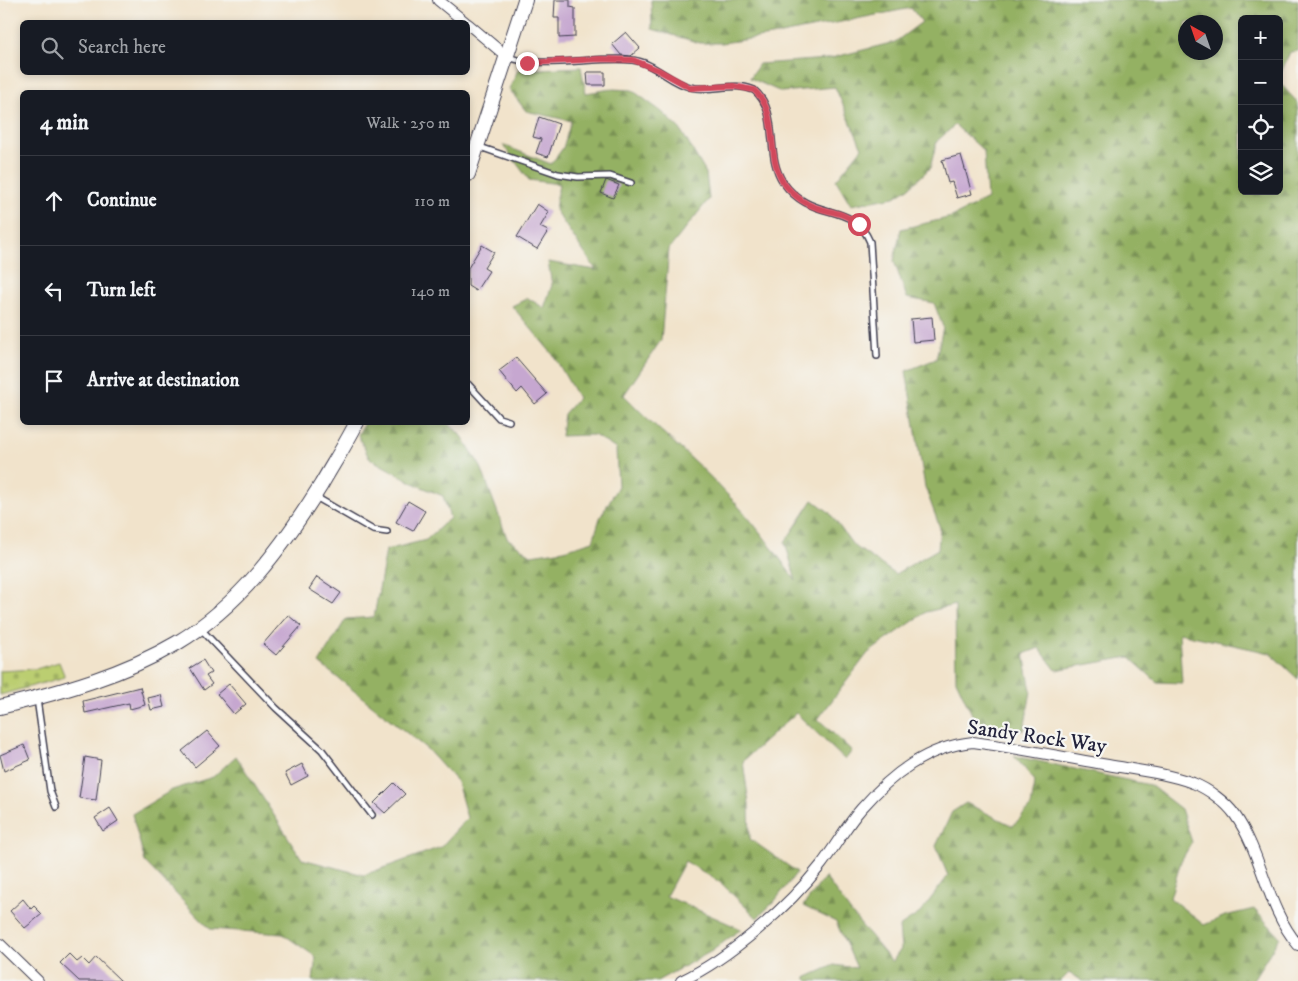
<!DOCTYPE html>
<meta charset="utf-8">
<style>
:root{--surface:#171b24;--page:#20242c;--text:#f1f3f6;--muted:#9ea1a6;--line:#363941}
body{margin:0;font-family:"IM FELL DW Pica",serif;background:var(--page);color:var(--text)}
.controls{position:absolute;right:15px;top:15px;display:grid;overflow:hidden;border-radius:8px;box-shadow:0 2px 8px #0003}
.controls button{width:45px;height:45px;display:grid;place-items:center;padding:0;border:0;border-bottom:1px solid var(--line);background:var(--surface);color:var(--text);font:25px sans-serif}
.compass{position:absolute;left:1178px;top:15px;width:45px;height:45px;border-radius:50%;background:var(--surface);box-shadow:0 2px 8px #0003;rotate:320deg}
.stop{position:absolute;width:15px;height:15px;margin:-11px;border:4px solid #d1495b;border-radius:50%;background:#fff}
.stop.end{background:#d1495b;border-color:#fff;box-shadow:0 1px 5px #0008}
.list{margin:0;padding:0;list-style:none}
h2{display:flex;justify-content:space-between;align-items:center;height:65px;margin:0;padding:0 20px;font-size:21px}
h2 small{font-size:16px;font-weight:400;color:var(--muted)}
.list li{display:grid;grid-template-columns:32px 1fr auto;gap:15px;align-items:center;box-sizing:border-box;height:90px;padding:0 20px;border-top:1px solid var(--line)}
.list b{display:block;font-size:19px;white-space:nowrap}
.list em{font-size:16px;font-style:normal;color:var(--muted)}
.icon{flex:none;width:28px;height:28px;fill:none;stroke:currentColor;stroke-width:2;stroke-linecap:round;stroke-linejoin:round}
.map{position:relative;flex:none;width:1298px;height:981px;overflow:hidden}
.search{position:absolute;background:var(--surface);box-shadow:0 2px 8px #0003;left:20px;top:20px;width:450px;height:55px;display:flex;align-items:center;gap:12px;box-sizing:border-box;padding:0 18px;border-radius:8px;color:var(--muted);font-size:19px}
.panel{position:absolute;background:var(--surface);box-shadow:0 2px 8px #0003;left:20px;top:90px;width:450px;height:335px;border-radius:8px}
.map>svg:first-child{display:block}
.forest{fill:url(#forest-firs);stroke:#5b6a4f;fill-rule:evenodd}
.cemetery{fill:url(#cemetery-stones);stroke:#6e7856}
.building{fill:#c6a7d0}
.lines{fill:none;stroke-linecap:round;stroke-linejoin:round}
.service-casing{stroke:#413f51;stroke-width:8}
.minor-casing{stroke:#413f51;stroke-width:12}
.secondary-casing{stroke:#413f51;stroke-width:16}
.service{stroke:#fff;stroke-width:5}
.minor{stroke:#fff;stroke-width:10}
.secondary{stroke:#fff;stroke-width:14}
.route{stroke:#d1495b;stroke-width:6}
.labels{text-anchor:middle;stroke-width:4.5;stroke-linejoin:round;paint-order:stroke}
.street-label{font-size:21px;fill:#22223b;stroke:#f6f6f2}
</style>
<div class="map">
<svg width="1298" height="981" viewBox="0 0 1298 981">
<defs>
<pattern id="forest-firs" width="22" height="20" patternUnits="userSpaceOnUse" patternTransform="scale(1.25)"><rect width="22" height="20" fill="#94b163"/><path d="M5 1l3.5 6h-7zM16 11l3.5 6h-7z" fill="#789053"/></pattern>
<pattern id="cemetery-stones" width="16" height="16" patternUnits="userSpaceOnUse" patternTransform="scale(1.25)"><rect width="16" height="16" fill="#bbce71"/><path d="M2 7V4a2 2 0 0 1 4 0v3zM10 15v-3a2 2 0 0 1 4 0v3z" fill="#a0b163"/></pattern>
</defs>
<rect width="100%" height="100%" fill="#f6f6f2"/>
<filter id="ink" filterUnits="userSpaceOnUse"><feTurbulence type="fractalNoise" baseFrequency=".02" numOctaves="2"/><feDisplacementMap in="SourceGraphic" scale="10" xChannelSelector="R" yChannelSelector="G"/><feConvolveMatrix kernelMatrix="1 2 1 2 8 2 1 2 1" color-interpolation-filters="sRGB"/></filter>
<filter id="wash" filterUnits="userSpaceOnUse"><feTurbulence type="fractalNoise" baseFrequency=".0096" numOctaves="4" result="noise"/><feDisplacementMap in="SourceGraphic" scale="20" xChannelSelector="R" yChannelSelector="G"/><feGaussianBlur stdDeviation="1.12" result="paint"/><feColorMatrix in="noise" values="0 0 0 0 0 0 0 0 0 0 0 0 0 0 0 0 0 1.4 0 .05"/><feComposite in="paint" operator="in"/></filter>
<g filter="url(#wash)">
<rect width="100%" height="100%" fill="#f1e3cb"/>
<g class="forest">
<path d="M651,0h647v51l-8,1 -11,25v-58h-37v172h37v-109l19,21v576l-28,-26 -91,-20 3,50 -25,-1 -28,-25 -73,13 -17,-22 -15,6 7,37 -7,39 -42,6 -26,-56 -1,-75 -29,7 -58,41 -50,66 34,32 -7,9 -49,-47 -53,48 6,43 1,35 47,33 -23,30 -17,16 -36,-35 -36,-22 -19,35 75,33 -29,22 -55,30h-344l3,-24 -33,-23 -73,-5 -65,-67 -13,-48 40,-24 41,-13 23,-21 66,103 62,16 77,-28 26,-29 -10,-36 -30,-33 -108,-86 27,-44 28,-2 12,-67 40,-10 24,-22 -7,-22 -26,-11 -48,-27 -11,-23 6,-12h84l14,13 19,31 26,71 24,17 33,-5 29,-9 7,-23 18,-32 -2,-37 -22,-14 -33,1 3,-22 14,-16 -24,-42 -42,-50 16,-8 16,10 8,-23 -4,-23 48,8 -41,-60 4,-26 -30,-4 -26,-35 48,19 12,-16 8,-27 -45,-10 -17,-22 9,-19 63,-3 5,26 25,-4 21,1 30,22 18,17 26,44 3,26 -40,50 -8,91 -37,55c32,34 69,62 100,96 27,27 50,59 72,90l-11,-39 28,-42 16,12 24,33 42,29 43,-25 2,-21 -15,-41 -19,-116 30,-12 7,-32 -9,-24 -27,-5 -13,-37 7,-32 51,-12 35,-18 -3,-48 -29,-26 -18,16 -7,27 -20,19 -15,10 -44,8 -15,-25 26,-32 -27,-61 -54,5 -31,-14 9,-14 68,-5 68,-17 27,-20 -11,-14 -140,28 -49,7h-22l-48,-14zM1186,22h30v30h-30z"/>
<polygon points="1014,756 1150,785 1181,809 1192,842 1181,861 1170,898 1204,925 1225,916 1254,909 1280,937 1252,981 1083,981 1069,973 1061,981 808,981 805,978 834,965 857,968 836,922 803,906 825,877 852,914 892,962 901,949 899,927 920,913 948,876 936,846 952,812 966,803 1013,826 1031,806 1035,781"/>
</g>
<polygon class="cemetery" points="59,662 65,677 0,695 0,671 36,669"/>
<g id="blocks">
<g class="building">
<polygon points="555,0 570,0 570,7 575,8 575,37 559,38 559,18 554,18"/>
<polygon points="626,32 640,48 631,56 621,55 612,44"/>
<polygon points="587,72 605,72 605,85 588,85"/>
<polygon points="539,117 559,124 548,157 536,153 541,139 533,137"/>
<polygon points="961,155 972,194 957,198 952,182 948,183 942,160"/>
<polygon points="606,180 619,185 613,198 601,193"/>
<polygon points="537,204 549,212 540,227 548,231 537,249 517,237"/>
<polygon points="482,245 494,252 484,268 489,271 476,291 468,286 468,268"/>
<polygon points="932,317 934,340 913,342 911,319"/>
<polygon points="516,358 547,394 535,404 522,388 517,393 499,371"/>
<polygon points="408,501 425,511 413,531 396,522"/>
<polygon points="317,577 341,593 333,604 309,589"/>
<polygon points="288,615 301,626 276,655 263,644"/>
<polygon points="203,660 211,673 206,676 212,684 204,690 190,668"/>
<polygon points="229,684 246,704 234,714 217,694"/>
<polygon points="140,687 145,705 130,709 129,703 85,713 83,701"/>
<polygon points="161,695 164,707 151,710 148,698"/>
<polygon points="207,731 220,746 195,767 182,751"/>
<polygon points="24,745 30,760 4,771 0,755"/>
<polygon points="85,757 101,760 96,800 79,798"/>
<polygon points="302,764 308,776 291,785 285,773"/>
<polygon points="394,783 405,794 385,813 374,803"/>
<polygon points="110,808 118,821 103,831 95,818"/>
<polygon points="23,899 31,909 34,906 42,914 25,928 10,911"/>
<polygon points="69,954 77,962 82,958 89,965 96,957 121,981 79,981 60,963"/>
</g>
</g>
</g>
<g filter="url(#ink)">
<use href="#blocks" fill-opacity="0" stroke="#413f51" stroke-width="1"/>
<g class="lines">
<g class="service-casing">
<g id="service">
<path d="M509,57c24,12 92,-1 123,3 22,2 38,23 58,27 22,6 43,-6 64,3 27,23 10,64 29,92 28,41 70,18 87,60l7,114"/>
<polyline points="477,146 558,174 578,177 610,176 631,183"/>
<polyline points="468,384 499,418 509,421"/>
<polyline points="314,496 373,530 387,532"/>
<polyline points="200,628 276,708 322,750 372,815"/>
<polyline points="37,699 50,791 56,807"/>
</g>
</g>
<g class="minor-casing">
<g id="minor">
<polyline points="438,0 465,22"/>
<polyline points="468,24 506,56"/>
<polyline points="0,944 38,981"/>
<path d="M681,981c49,-23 107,-74 140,-116 14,-18 25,-39 40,-56 31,-35 65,-62 112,-67 45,6 90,15 135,23 28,5 58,8 85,18 15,6 33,19 42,32 28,40 31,92 63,130"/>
</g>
</g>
<g class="secondary-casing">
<g id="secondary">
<polyline points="468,174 525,0"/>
<path d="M0,707c61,-15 123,-32 177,-64 63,-38 106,-97 144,-158 12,-21 25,-41 36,-63"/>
</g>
</g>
<use href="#service" class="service"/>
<use href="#minor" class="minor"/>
<use href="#secondary" class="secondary"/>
</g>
</g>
<g class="lines" filter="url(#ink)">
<path class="route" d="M527,63l73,-4 33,1 25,10 33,18 42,-2 21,4c28,25 9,68 32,96 26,31 48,19 73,38"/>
</g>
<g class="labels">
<g class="street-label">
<text transform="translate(1037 736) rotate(8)" y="7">Sandy Rock Way</text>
</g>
</g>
</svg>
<div class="controls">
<button>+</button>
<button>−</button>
<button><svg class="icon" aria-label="locate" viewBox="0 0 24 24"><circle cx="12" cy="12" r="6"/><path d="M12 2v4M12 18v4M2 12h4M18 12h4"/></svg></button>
<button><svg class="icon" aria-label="layers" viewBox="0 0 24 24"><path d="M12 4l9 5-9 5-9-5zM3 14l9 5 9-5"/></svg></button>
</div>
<svg class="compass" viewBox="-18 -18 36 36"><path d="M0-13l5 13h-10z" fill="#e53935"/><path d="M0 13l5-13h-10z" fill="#9ea1a6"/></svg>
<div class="stop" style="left:859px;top:224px"></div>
<div class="stop end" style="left:527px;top:63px"></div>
<div class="search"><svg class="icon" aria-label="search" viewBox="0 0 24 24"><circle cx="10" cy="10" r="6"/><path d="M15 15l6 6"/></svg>Search here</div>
<section class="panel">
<h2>4 min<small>Walk · 250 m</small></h2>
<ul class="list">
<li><svg class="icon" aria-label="ahead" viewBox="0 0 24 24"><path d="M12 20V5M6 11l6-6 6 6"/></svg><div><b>Continue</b></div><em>110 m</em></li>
<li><svg class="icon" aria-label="left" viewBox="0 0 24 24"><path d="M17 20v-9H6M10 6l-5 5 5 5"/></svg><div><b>Turn left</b></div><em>140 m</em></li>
<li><svg class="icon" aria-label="arrive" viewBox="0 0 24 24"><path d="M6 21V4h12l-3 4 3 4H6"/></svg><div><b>Arrive at destination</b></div></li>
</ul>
</section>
</div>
